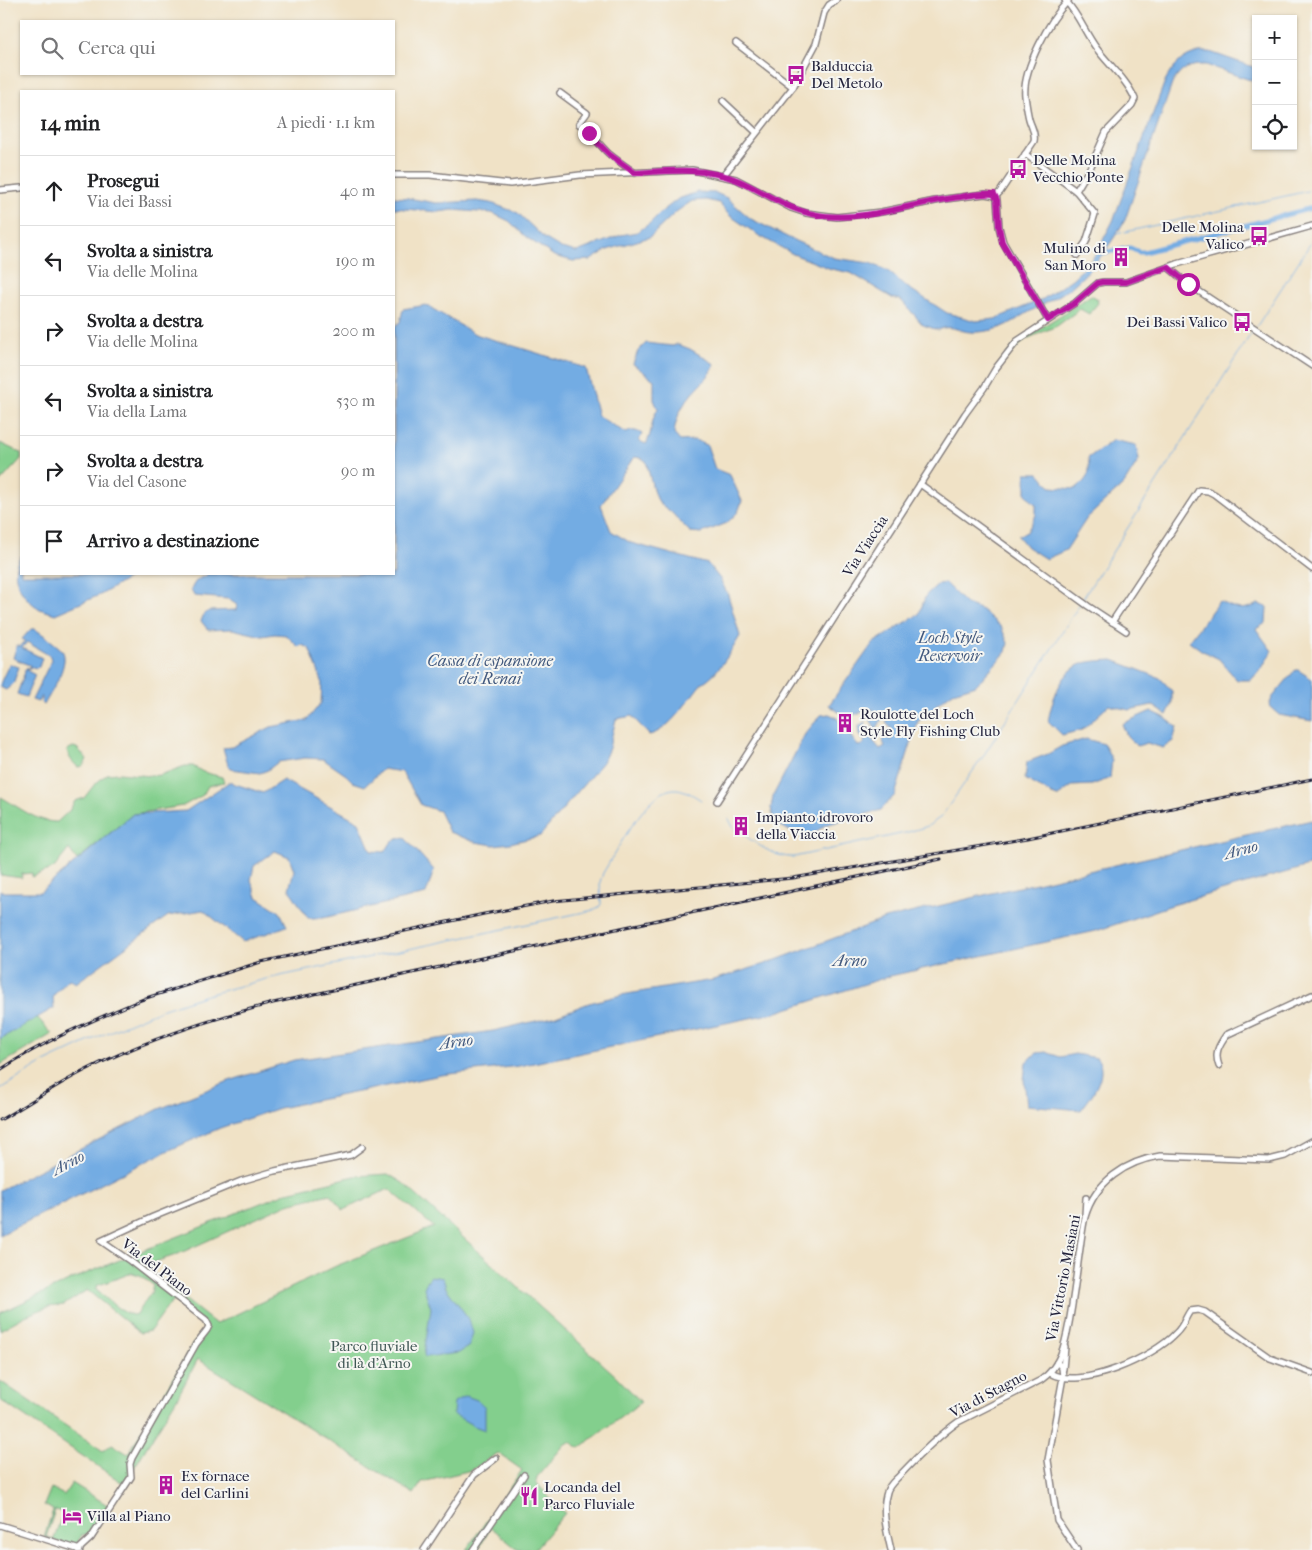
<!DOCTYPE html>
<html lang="it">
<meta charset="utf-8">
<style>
:root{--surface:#fff;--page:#f6f6f6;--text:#202124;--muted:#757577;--line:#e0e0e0}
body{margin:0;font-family:"IM FELL French Canon",serif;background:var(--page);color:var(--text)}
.controls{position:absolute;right:15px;top:15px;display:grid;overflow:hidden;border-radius:0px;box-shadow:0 1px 4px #0004}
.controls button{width:45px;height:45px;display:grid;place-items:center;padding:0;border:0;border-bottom:1px solid var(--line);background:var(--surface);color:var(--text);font:25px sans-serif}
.stop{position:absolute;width:15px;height:15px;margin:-11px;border:4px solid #b5179e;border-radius:50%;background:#fff}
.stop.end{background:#b5179e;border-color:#fff;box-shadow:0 1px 5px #0008}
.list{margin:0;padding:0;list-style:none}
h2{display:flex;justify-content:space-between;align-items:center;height:65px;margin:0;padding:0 20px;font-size:21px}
h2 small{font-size:16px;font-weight:400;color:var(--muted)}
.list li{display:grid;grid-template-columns:32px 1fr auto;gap:15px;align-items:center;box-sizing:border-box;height:70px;padding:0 20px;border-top:1px solid var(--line)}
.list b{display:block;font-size:19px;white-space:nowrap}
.list p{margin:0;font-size:16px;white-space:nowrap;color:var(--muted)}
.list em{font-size:16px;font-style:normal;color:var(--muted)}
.icon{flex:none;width:28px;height:28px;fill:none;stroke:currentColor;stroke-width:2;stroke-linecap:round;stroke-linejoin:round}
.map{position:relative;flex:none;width:1312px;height:1550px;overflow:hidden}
.search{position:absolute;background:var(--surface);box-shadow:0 1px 4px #0004;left:20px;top:20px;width:375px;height:55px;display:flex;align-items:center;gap:12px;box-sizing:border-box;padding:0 18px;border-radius:0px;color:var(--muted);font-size:19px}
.panel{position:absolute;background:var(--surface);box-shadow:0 1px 4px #0004;left:20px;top:90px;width:375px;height:485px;border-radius:0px}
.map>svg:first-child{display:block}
.green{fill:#83cf8d;stroke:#527864;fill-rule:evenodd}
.water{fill:#73ace3;stroke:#4a678f}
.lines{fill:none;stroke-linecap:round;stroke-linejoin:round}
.stream{stroke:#73ace3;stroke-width:1}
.canal{stroke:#73ace3;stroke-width:5}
.street-casing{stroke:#898280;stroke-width:8}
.street{stroke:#fff;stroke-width:5}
.rail-casing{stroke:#22223b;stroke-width:3}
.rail{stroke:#f6f6f2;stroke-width:1;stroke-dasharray:4;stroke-linecap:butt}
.route{stroke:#b5179e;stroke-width:6}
.labels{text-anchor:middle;stroke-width:4;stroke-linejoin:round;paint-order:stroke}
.poi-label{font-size:15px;fill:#22223b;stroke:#f6f6f2;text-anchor:start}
.street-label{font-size:15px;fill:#22223b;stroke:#f6f6f2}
.park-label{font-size:15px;fill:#3f5654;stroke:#f6f6f2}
.water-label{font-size:16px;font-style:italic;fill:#42597e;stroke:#f6f6f2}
</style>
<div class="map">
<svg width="1312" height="1550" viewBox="0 0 1312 1550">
<rect width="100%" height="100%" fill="#f6f6f2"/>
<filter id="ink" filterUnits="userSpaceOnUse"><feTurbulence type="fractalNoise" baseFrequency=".02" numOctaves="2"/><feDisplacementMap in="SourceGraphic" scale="10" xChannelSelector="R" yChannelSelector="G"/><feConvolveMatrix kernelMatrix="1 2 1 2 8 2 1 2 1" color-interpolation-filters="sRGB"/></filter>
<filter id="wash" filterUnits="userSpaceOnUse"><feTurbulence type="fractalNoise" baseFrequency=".0096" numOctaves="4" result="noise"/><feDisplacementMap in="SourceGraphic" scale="20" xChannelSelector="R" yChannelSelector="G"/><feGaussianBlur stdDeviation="1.12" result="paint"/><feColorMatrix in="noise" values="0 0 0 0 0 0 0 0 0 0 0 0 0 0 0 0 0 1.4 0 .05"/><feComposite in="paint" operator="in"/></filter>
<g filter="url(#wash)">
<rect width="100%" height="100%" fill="#f0e2c6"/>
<g class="green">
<polygon points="1091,295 1097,299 1098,303 1089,314 1080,309 1057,326 1026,339 1008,357 1006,355 1019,341 1066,312"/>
<polygon points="0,443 21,453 21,459 0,482"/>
<path d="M73,747l4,1 10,11c-2,5 -4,8 -9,8 -6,-5 -9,-9 -11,-17z"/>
<path d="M185,766h8l10,6 19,5 2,5 -16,4 -5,9 -20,11 -50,8 -56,46 -8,-11 -15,19 -22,9v-4l-10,1v4l-22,-3 1,-78c18,10 35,25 56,25l12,-11 6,-10 9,-3 10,-13 13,-11 12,-1 31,3 10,-1z"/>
<polygon points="37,1017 52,1034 0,1065 0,1039"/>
<path d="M388,1174l15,9 213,193 25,26 -61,46 -10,-6 -5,2 -28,33 -1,5 17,20 12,11 -31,37h-16l-27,-23 -13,23h-12l56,-80 -24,-17 -26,17 -50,12 -8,12 -216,-135 -21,39 -53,86 -124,-84v-19l103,70 9,-7 16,10 65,-110 11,-14 -3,-9 -25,-20h-4l-22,30 -10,2 -53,-43 -23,15 -16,2 -23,9 -25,14v-17l75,-35 213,-86 67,-16zM389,1189l45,38 -98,39 -120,58 -73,-58 33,-11 112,-51 42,-10 13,16zM132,1273l8,2 13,10 -2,8 -16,22c-13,0 -28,-17 -39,-25v-4z"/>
<path d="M72,1483l37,23 -17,27 -10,2 -8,13 -30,-11 9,-27 -9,-5 7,-17 13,7zM55,1510l8,2 -9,27 -8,-2z"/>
</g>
<g class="water">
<path d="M1199,52h11l46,16v14l-50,-17c-17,-1 -26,5 -34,19l-47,136c-13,22 -28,44 -47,61 -13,13 -33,22 -49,31 -13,8 -26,17 -42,19 -6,1 -16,2 -23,0 -8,-2 -17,-6 -26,-1l-15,-5 -22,-25 -9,-2 -41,-25 -20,-4 -38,-15 -35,-19 -29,-20 -10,-12 -13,-3 -14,1 -16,11 -26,25 -43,13 -16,10 -18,1 -19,-5 -28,-19 -17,-16 -17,-8 -39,-3 -15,2 -44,-4v-11l14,1 28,5 41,-2 14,2 27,10 26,25 17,10 16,4 44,-17 16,-3 12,-8 11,-11 18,-14 20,-7 18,1 11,5 24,21 40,20 43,19 36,5 18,8 16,14 43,28 29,8 19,-2 48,-20 29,-20 12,-11 11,-13 18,-34 52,-140c8,-15 17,-25 34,-29z"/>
<path d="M426,305l49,29 111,34 12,48 28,17c6,-3 10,-3 16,1l-3,7 7,3c7,-11 4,-24 12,-35l-4,-9v-20l-21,-16 5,-13 8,-8 27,3 4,-2 13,5 25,15c-3,9 -7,12 -13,19 -15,15 -26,29 -28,51l6,7 15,-1 12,5 8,24 15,6 12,26 -4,11 -11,11 -25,10 -12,-1 -20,-21 -10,-7 -6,-11 -8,-32 -5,-3 -7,-1 -33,48 10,26 20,12 77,21 12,15 8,16 12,41c-10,17 -21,37 -38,47 -13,15 -32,48 -53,52l-17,-19 -16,3 -7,29 -6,14 -63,74 -30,7 -16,2 -19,-3 -26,-10 -10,-21 -18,-6 -19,-33 -19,-3 -18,17 -12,-4 -7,-7 -23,-16 -18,-1 -27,4 -10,8 -8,3 -29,-4 -3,-4 -5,-17 9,-1 39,-20 36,-7 14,-17 1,-22 -13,-33 -7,-3 -4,2 -12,-12 -11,-1 -13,2 -30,-7 -24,1 -7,-9 3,-7 5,-3 27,-1 1,-5 -9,-6 -34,-3 -3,-6c3,-8 7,-12 15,-14l1,-2h187v-247l6,-5 3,-13z"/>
<path d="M1113,440l23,5 3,15 -15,24 -37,34 -21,32 -20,9 -19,-12 -9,-11 9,-4 9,-17v-10l-10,-11v-21h13l12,14 24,2c13,-10 16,-15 13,-31z"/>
<path d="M21,556v18h115l-34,20 -47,20c-5,-2 -11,-3 -15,-5 -18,-10 -33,-36 -19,-53z"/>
<polygon points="945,583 966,604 982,610 1001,627 1008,643 1006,652 976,685 953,692 937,704 927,716 918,721 895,795 881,810 825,825 815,833 808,834 790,831 777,824 773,817 771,808 773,796 805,734 821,715 829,714 836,717 858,746 862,745 865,742 860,735 859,726 866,721 865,728 869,731 873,728 875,731 870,737 880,749 885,746 882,740 883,737 887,736 891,741 892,729 886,723 888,719 886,716 882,719 876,730 870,719 875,713 873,709 846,717 829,705 873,643 919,614 926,595 938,584"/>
<path d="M1219,601c17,8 22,11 39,3l9,3 -1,16 -10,6 16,22 -10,17 -11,12h-14l-18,-21 -18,-9 -12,-9z"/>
<path d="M31,629h4c9,6 18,13 26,20 11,12 -10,43 -17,56l-3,-2 1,-5 -1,-2 -3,6 -6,-2 19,-39 -1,-5 -23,-14 -5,6 20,10 -3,9 -3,1 -3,-1 -7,3 9,5 -9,22 -9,-3 8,-22 -1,-2 7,-4 -18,-8 4,-13 3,2 5,-6 -3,-2z"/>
<path d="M1113,660l47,18 12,13v13l-5,11 -15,-10 -23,5 -20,-5 -27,25 -20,5 -14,-14c4,-19 10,-41 26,-53 10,-8 28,-7 39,-8z"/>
<path d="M9,664l10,3 -6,17 -7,6 -6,-3c0,-6 7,-17 9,-23z"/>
<polygon points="1295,670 1298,670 1312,679 1312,721 1279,715 1269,706 1272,698"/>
<polygon points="1151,711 1164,717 1177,727 1173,741 1163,748 1147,743 1137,746 1127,736 1122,724"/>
<polygon points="1086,739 1104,744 1112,760 1110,778 1092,785 1072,786 1057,797 1025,779 1027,762 1048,754 1062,746"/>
<polygon points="283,780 359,822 371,851 385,852 392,841 404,837 434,870 426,894 323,918 308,918 289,889 294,870 289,857 275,851 254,866 251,880 257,897 280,912 287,926 243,942 203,910 168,916 76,983 69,979 53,996 54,1008 0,1039 0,890 4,892 40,892 133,814 186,811 229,782 263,793"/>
<polygon points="1312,820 1312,865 1175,904 1096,931 890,976 774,1013 519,1066 441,1075 279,1108 220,1128 165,1152 0,1235 0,1190 159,1109 229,1081 294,1060 493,1031 553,1017 589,1003 621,995 713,980 768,963 885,919 984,895"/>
<path d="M1046,1052l14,5 15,-3 22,4c12,16 -6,39 -16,52l-54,-5 -3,-25 2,-18 11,-9z"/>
<polygon points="431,1276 443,1278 446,1288 469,1319 473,1333 469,1346 459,1353 425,1357 424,1354 431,1308 424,1288 427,1281"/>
<polygon points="466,1396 477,1400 485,1407 485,1430 474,1426 453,1414 454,1402"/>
</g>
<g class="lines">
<g class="stream">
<polyline points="1116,234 1308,191"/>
<polyline points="1257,326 1312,241"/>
<polyline points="1082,600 1254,329"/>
<polyline points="729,819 734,829"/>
<path d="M742,834c16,10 32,24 52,23l111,-24 23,-7 13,-9 41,-59 98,-154"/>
<path d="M0,1089l45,-27 55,-26 58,-25 45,-15 63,-17 328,-69 5,-3 2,-3 -1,-22 3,-9c13,-21 44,-82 70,-84 10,-1 20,6 28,11"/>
</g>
<polyline class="canal" points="1101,253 1130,248 1139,252 1144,252 1312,208"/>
</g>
</g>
<g filter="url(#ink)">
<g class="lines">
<g class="street-casing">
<g id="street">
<path d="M1065,0c14,15 20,33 32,49 12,16 30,31 38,50l-3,6 -26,27 -15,34 -15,25"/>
<polyline points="736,43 793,87"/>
<path d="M560,93l27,20 -8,11c11,8 19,19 29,29 8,7 18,13 27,20"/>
<polyline points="723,101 756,132"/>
<polyline points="1025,154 1076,191 1095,214 1086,242 1077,255"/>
<polyline points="394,175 430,175 510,184 580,175 692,170 736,179 791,208 806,213 837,217 881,212 945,199 985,194 996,196"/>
<polyline points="723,176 793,87 816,44 824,13 829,5 836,0"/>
<polyline points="0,190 21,188"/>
<path d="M996,196l4,-4 34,-51c2,-9 -3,-14 -5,-22 -2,-8 -3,-16 -4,-23 -3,-26 25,-77 43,-95"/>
<polyline points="996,196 997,200 999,227 1003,242 1048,320"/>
<polyline points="1168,267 1188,284 1312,366"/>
<polyline points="920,484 1088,606 1126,631"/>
<polyline points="1112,622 1199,490 1208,491 1214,494 1312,569"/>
<polyline points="717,801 965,414 984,388 996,368 1017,341 1075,303 1098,283 1104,282 1126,282 1177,264 1312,226"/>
<path d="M1219,1066c-5,-13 0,-21 7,-31l86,-40"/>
<polyline points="1085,1215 1086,1198"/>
<polyline points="1057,1362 1062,1368 1063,1377 1048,1460 1057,1520 1077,1550"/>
<polyline points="1063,1369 1065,1347"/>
<path d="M1050,1373c30,18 104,-16 126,-40 7,-6 9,-15 14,-22l8,-1 7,2 65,46 42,15"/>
<polyline points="0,1525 80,1550"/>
<polyline points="78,1550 91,1538 131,1477 130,1464 132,1458 196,1344 207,1330 209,1326 206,1320 130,1261 101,1241 153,1217 241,1181 275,1171 351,1155 362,1147"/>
<polyline points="424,1550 474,1475 496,1458"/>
<polyline points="473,1550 524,1475"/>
<path d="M891,1550c-4,-17 -10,-40 -4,-58 2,-8 9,-12 14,-18 18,-19 36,-37 57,-52l83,-42c19,-13 24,-35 28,-57 4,-22 7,-45 10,-68 2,-12 3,-26 6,-38 10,-35 41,-56 75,-61l109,4 16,-4 27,-15"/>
</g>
</g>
<use href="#street" class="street"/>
<g class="rail-casing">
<g id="rail">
<path d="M0,1070c45,-30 96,-51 146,-72l115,-36 223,-48 69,-13 240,-23 235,-40 284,-59"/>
<path d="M0,1120c28,-16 56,-35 86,-50 57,-29 125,-51 187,-67l668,-144"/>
</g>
</g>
<use href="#rail" class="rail"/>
</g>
</g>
<g class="lines" filter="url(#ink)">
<path class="route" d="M589,133l2,3 19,19 25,18c35,-2 68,-6 102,7 31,13 51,32 87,36 45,5 91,-14 136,-19 11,-2 22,-4 34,-3l3,6 2,27 3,15 46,78 27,-17 23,-20 4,-1h24l42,-15 20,17"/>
</g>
<defs>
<g id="bus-bare" transform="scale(1.5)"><path d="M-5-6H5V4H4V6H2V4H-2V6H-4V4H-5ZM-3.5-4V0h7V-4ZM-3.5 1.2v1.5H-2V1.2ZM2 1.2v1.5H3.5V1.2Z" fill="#b5179e" stroke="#f6f6f2" stroke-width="2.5" paint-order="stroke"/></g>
<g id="building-bare" transform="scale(1.5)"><path d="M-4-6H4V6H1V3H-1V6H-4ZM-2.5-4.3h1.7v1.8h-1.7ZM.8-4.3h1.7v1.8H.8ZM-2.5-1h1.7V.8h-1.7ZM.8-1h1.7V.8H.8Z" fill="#b5179e" stroke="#f6f6f2" stroke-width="2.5" paint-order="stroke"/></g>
<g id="restaurant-bare" transform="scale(1.5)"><path d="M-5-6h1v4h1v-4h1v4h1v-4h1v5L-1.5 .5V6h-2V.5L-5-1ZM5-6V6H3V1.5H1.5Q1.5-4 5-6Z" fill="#b5179e" stroke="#f6f6f2" stroke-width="2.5" paint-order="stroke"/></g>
<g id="hotel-bare" transform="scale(1.5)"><path d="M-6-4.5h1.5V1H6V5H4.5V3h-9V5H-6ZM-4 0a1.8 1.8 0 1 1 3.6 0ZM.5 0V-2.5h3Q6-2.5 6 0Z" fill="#b5179e" stroke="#f6f6f2" stroke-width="2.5" paint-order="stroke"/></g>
</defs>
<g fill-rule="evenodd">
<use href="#bus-bare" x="796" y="75"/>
<use href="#bus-bare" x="1018" y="169"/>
<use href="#bus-bare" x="1259" y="236"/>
<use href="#building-bare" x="1121" y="257"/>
<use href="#bus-bare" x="1242" y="322"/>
<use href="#building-bare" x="845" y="723"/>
<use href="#building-bare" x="741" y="826"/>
<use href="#building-bare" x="166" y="1485"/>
<use href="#restaurant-bare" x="529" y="1496"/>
<use href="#hotel-bare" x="72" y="1516"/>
</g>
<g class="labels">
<g class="poi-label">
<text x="811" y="71">Balduccia<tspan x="811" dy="17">Del Metolo</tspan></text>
<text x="1033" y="165">Delle Molina<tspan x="1033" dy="17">Vecchio Ponte</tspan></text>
<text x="1244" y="232" text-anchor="end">Delle Molina<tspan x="1244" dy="17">Valico</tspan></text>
<text x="1106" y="253" text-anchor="end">Mulino di<tspan x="1106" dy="17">San Moro</tspan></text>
<text x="1227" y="327" text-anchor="end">Dei Bassi Valico</text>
<text x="860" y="719">Roulotte del Loch<tspan x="860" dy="17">Style Fly Fishing Club</tspan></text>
<text x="756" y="822">Impianto idrovoro<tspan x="756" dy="17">della Viaccia</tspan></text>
<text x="181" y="1481">Ex fornace<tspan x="181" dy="17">del Carlini</tspan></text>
<text x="544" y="1492">Locanda del<tspan x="544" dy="17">Parco Fluviale</tspan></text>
<text x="87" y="1521">Villa al Piano</text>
</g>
<g class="street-label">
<text transform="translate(865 546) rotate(-57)" y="5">Via Viaccia</text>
<text transform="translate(157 1267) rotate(37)" y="5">Via del Piano</text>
<text transform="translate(1063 1278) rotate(-79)" y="5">Via Vittorio Masiani</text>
<text transform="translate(988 1394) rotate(-28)" y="5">Via di Stagno</text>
</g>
<g class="park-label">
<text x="374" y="1351">Parco fluviale<tspan x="374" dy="17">di là d'Arno</tspan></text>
</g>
<g class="water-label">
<text x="950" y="643">Loch Style<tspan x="950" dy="18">Reservoir</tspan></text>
<text x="490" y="666">Cassa di espansione<tspan x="490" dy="18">dei Renai</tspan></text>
<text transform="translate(1241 849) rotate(-14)" y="6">Arno</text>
<text x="850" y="966">Arno</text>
<text transform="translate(456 1041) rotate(-8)" y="6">Arno</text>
<text transform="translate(68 1162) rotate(-28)" y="6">Arno</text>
</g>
</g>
</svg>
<div class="controls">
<button>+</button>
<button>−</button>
<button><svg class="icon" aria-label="locate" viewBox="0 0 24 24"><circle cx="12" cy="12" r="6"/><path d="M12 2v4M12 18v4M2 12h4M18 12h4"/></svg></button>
</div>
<div class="stop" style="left:1188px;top:284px"></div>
<div class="stop end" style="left:589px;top:133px"></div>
<div class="search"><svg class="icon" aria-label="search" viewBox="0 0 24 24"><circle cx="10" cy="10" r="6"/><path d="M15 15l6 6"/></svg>Cerca qui</div>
<section class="panel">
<h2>14 min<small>A piedi · 1.1 km</small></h2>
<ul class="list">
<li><svg class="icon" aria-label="ahead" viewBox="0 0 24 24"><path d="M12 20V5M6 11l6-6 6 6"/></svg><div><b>Prosegui</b><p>Via dei Bassi</p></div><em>40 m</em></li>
<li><svg class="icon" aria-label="left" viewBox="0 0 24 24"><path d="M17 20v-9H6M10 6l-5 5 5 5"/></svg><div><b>Svolta a sinistra</b><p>Via delle Molina</p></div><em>190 m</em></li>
<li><svg class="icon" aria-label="right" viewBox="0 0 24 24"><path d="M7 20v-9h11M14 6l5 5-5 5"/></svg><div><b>Svolta a destra</b><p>Via delle Molina</p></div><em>200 m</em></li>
<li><svg class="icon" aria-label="left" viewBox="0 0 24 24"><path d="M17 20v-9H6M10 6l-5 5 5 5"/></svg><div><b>Svolta a sinistra</b><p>Via della Lama</p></div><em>530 m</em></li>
<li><svg class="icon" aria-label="right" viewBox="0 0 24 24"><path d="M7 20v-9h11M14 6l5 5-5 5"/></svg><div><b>Svolta a destra</b><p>Via del Casone</p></div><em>90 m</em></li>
<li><svg class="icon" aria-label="arrive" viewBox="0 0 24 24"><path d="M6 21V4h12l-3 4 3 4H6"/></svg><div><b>Arrivo a destinazione</b></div></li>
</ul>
</section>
</div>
